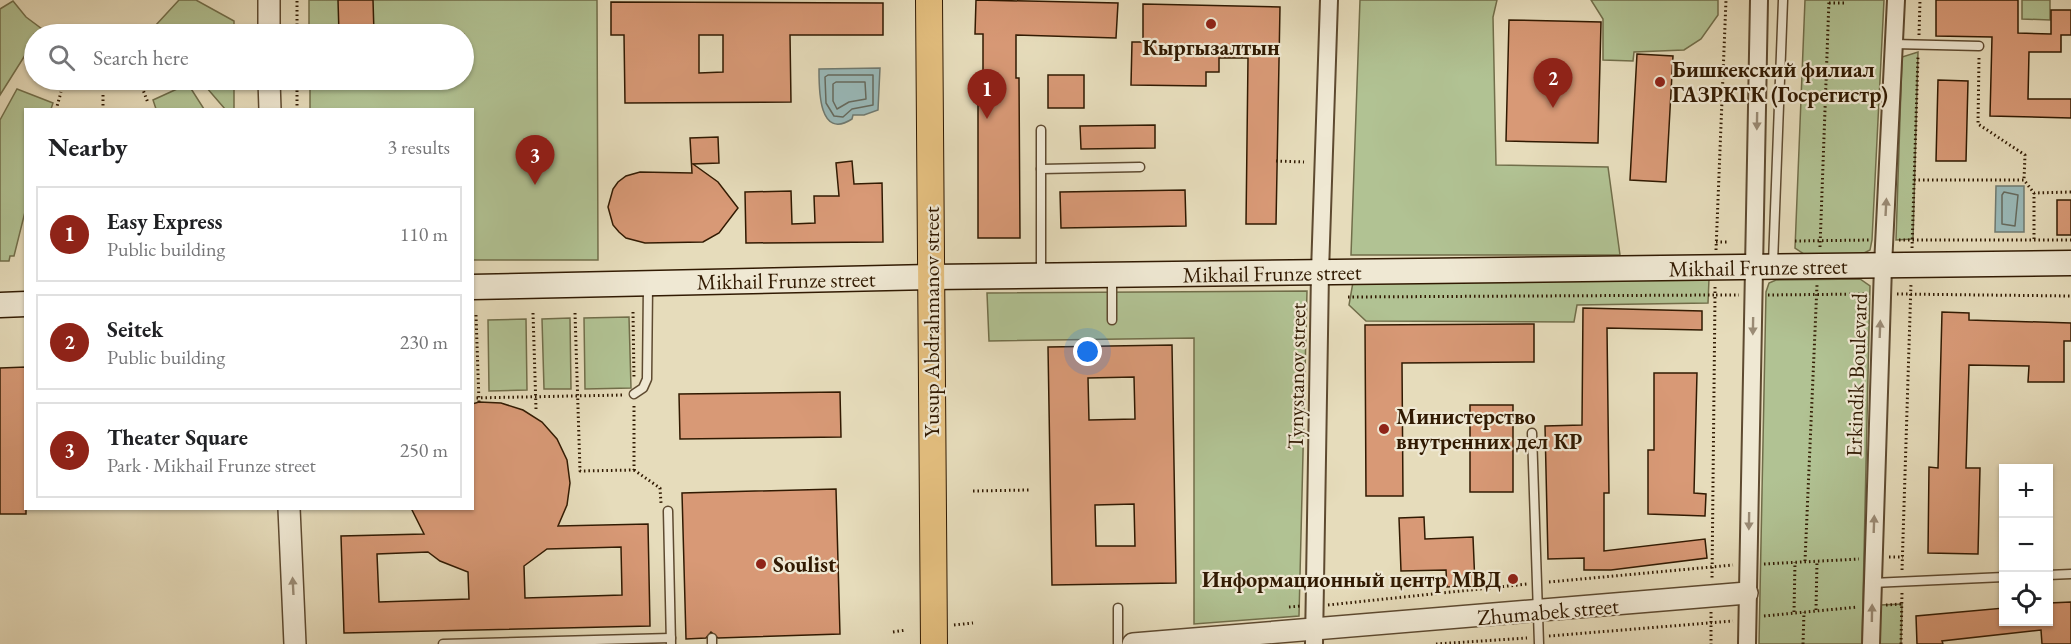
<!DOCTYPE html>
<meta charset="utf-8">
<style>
:root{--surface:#fff;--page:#f2f2f2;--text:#202124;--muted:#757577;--line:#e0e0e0;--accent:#8f2418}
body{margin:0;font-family:"EB Garamond",serif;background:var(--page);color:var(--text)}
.controls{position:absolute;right:18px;bottom:18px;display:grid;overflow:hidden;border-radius:0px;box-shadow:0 2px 4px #0004}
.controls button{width:54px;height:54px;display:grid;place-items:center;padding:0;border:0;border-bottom:2px solid var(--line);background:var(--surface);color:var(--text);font:30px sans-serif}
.you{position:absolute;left:1088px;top:352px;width:21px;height:21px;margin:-15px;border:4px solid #fff;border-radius:50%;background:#1a73e8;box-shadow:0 0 0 9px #1a73e833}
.badge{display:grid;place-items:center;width:39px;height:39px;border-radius:50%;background:var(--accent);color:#fff;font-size:20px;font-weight:700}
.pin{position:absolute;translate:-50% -50px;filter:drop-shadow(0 2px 3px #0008)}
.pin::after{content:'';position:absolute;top:32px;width:21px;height:18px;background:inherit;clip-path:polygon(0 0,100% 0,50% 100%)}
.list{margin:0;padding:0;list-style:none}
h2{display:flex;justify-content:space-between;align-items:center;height:78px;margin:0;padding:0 24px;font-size:26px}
h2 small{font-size:20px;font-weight:400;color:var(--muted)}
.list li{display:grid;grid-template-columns:39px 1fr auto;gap:18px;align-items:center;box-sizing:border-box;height:96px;margin:0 12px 12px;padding:0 12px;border:2px solid var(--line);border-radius:0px}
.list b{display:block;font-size:22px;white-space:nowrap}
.list p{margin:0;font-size:20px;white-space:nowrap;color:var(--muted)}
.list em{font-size:20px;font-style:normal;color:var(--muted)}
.icon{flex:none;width:33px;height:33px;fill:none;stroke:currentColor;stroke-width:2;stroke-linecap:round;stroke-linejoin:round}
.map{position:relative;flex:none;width:2071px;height:644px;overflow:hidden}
.search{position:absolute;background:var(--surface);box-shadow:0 2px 4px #0004;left:24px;top:24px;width:450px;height:66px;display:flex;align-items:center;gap:15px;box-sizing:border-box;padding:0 21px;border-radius:33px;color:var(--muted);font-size:22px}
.panel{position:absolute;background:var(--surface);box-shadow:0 2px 4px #0004;left:24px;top:108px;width:450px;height:402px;border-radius:0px}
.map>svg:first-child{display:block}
.green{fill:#b1c293;stroke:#716e4a;stroke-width:1.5}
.water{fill:#99b9b9;stroke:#6f7970;stroke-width:1.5}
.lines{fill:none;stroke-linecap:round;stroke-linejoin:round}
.shore{stroke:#656a5e;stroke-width:1.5}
.building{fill:#d89976;stroke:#311a02;stroke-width:1.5;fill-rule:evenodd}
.service-casing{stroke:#5e4a30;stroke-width:11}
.minor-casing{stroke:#5e4a30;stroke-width:20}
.tertiary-casing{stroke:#5e4a30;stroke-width:24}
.secondary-casing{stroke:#311a02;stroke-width:27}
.primary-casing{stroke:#311a02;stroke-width:28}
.path{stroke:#311a02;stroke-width:3;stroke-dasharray:1.5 3;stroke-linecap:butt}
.service{stroke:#efe8d3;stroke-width:8}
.minor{stroke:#efe8d3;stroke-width:16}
.tertiary{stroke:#efe8d3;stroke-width:21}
.secondary{stroke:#efe8d3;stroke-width:24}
.primary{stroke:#e3be7e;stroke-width:26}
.oneway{fill:#9a8b75}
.poi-dot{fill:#8f2418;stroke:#efe8d3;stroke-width:2}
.labels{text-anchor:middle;stroke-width:4.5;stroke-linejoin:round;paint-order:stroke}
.poi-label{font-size:22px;font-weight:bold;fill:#311a02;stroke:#efe8d3;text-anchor:start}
.street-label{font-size:22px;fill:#311a02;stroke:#efe8d3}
</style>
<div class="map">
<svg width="2071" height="644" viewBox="0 0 2071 644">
<rect width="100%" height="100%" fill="#e6dcbb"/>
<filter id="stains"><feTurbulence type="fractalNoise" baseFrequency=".00333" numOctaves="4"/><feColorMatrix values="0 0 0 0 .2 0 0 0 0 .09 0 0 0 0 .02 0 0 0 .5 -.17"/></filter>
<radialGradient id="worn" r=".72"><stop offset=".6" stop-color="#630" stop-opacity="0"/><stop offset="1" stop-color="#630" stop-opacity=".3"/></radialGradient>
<g class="green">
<polygon points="179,0 196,0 234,21 234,34 162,34 155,26"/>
<polygon points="309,0 597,0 598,260 473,260 472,110 310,109 310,80 464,80 464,34 309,34"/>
<polygon points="1360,0 1497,0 1493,17 1496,165 1608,167 1620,255 1351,255"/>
<polygon points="1591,0 1718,0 1718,15 1701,39 1684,50 1634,52 1633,61 1603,60 1603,19"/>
<polygon points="1805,0 1884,0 1872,240 1870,250 1862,254 1804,254 1795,248"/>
<polygon points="2022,0 2050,0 2050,20 2022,19"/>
<polygon points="13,1 26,17 42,29 39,34 34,34 34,41 0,95 0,9"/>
<polygon points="1918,52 1913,239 1896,240 1902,57"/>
<polygon points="200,80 234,80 234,109 225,109"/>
<polygon points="188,84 204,109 156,109 153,100"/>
<polygon points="17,89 53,103 51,109 26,110 25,212 14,256 10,256 9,261 0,261 0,120"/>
<polygon points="1709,279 1708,303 1577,305 1574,322 1366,321 1349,305 1353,282"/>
<polygon points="1776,280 1860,279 1870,286 1862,644 1759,644 1766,292 1769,283"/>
<polygon points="1307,291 1299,616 1194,624 1194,338 989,341 987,293"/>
<polygon points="629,317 631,388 585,389 584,318"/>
<polygon points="570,318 571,389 544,389 542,319"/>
<polygon points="526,319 527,390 489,391 488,320"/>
<polygon points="1902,604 1901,644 1880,644 1880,605"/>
</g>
<g class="water">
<path d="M880,68l-2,42 -14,5h-11l-1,4c-34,22 -33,-32 -33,-50z"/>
<polygon points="1996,186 2024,186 2024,232 1995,232"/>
</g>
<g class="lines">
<g class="shore">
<polygon points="828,75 873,75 873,105 852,109 843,117 834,116 826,103 825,77"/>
<polygon points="836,82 865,82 866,99 849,102 837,109 833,101 833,84"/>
<polygon points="2004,192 2018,195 2015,226 2002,224 2002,195"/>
</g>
</g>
<g class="building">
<polygon points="338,0 373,0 374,34 339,34"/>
<polygon points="976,0 1118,3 1116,38 1016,35 1016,78 1019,78 1020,238 978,238 978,78 983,78 983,34 975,34"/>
<polygon points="1936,0 2018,0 2018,33 2051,34 2051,10 2071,10 2071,35 2061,35 2061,52 2029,52 2028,99 2071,99 2071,118 1990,116 1992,37 1936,36"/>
<path d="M611,2l272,1v32h-93l1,67 -166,1 -1,-68h-13zM699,35h24v37l-24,1z"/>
<polygon points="1143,4 1280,7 1276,224 1246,224 1248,58 1219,58 1219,72 1206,72 1206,86 1131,85 1132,42 1143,42"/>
<polygon points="1509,20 1601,22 1598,143 1506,141"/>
<polygon points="1637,54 1673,56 1666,182 1630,180"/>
<rect x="1048" y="75" width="36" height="33"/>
<polygon points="1938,80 1968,81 1966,161 1936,161"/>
<polygon points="1155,125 1155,148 1081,149 1080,126"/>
<polygon points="718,137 719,163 693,164 718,182 738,208 719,233 703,242 645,243 626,238 619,232 613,225 608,207 613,189 618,182 626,176 640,172 692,173 690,138"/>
<polygon points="852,161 854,184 882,183 883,242 746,243 745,192 791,191 792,224 815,223 814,196 839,196 836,163"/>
<polygon points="1185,190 1186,226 1061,228 1060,192"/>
<rect x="2057" y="200" width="14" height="35"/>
<polygon points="1583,308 1702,311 1702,330 1607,328 1609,493 1604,493 1604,551 1705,539 1707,558 1611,570 1584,570 1584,558 1548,559 1545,426 1582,425"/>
<polygon points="1942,312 1969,313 1969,320 2071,323 2071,341 2064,341 2064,382 2028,382 2029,366 1969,365 1966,468 1980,468 1978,554 1928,553 1929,467 1938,468"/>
<polygon points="1534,324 1534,362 1402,363 1403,496 1366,496 1365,325"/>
<path d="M1172,345l4,238 -124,2 -4,-238zM1134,377l1,42 -46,1 -1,-42zM1134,504l1,42h-39l-1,-41z"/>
<polygon points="26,367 26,514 0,514 0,368"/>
<polygon points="1654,373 1697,373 1694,493 1706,494 1705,516 1648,514 1648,450 1654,450"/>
<polygon points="840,392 841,437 680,439 679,394"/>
<path d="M479,402l22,1 22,7 19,12 15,17 10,21 3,23 -3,22 -9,21 90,-2 2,102 -306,7 -3,-97 83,-2 -13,-26h61v-104zM621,547l1,48 -97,3 -1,-32 23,-17zM428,552l12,9 28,11 1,27 -90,3 -2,-48z"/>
<rect x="1470" y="405" width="43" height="87"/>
<polygon points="836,489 840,634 718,638 711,632 706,638 686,639 682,493"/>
<polygon points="1424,517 1425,539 1473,537 1475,585 1447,587 1446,570 1401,571 1399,518"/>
<polygon points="2071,602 2071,644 2042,644 2041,630 1942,641 1943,644 1917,644 1916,616 2004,608 2004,621 2049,621 2049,603"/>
</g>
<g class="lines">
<g class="service-casing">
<g id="service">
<polyline points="1894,44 1979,46"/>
<polyline points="1041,130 1041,273"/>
<polyline points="1041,169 1140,167"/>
<polyline points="1773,263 1783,0"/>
<polyline points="1112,320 1112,276"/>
<polyline points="634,394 643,388 647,379 648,286"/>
<polyline points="1532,433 1539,644"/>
<polyline points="668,511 671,644"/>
<polyline points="2048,575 2071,574"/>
<polyline points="1872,583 2004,577"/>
<polyline points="712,638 712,644"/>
<polyline points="443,644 671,638"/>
<polyline points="1118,644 1118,608"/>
</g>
</g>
<g class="minor-casing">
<g id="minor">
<polyline points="1314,644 1320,272 1329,0"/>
<polyline points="1747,644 1759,0"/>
<polyline points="1871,644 1883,266 1896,0"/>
</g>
</g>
<g class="tertiary-casing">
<g id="tertiary">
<polyline points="269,0 269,34"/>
<polyline points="269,80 270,110"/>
<polyline points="289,508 295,644"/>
<polyline points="1133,644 1747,593"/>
</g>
</g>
<g class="secondary-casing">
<g id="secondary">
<polyline points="472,287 931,277 2071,263"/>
<polyline points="0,305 26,304"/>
</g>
</g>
<g class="primary-casing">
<polyline id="primary" points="929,0 934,644"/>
</g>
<g class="path">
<polyline points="1829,3 1844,3 1844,0"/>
<polyline points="297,34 297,0"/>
<polyline points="1919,35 1920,0"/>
<polyline points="1979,58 1978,124 2025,155 2024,180"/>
<polyline points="142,87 148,103"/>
<polyline points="103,95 103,110"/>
<polyline points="56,110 61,92"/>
<polyline points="297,110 297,80"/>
<polyline points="1276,161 1304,162"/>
<polyline points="1914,180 2024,180 2034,193 2071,192"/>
<polyline points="2034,239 2034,193"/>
<polyline points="1899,240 2071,240"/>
<polyline points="1795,241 1871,240"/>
<polyline points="1716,242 1729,242"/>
<polyline points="1820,247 1829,0"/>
<polyline points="1912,248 1918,56"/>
<polyline points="1716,250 1726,0"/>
<polyline points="1715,287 1715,295 1739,295"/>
<polyline points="1897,294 2071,296"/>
<polyline points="1768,295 1866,294"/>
<polyline points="1348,297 1715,295 1712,579"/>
<polyline points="633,312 634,379"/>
<polyline points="533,313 536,409"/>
<polyline points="575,313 580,471 634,470 634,404"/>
<polyline points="476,315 479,402"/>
<polyline points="472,398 623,395"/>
<polyline points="634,470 660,488 661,503"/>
<polyline points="973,491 1029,490"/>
<polyline points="1889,557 1903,557"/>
<polyline points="1805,561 1817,285"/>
<polyline points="1764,564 1859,559"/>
<polyline points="1902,570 1911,283"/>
<polyline points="1549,582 1733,565"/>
<polyline points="1328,605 1527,584"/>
<polyline points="1886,605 1902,604"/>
<polyline points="1289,607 1301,606"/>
<polyline points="1816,610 1817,561"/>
<polyline points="1711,612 1711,644"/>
<polyline points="1794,612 1795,562"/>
<polyline points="1764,616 1858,607"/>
<polyline points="954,625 973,623"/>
<polyline points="893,632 906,630"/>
<polyline points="1549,636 1733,621"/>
<polyline points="1436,644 1527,638"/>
<polyline points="1803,644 1804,612"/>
<polyline points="1901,644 1902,592"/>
</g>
<use href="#service" class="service"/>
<use href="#minor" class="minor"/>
<use href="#tertiary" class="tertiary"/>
<use href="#secondary" class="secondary"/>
<use href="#primary" class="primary"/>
</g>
<defs><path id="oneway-solid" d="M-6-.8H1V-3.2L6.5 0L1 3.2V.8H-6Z" transform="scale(1.5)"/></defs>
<g class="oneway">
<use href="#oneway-solid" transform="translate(1757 121) rotate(91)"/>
<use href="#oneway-solid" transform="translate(1886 207) rotate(-87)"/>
<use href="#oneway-solid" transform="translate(1753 326) rotate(91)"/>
<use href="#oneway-solid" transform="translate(1880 329) rotate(-88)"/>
<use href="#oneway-solid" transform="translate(1749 521) rotate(91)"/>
<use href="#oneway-solid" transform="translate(1874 524) rotate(-88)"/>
<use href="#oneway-solid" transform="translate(293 586) rotate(-93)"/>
<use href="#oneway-solid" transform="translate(1872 613) rotate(-89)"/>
</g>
<g class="poi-dot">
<circle cx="1211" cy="24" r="6"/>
<circle cx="1660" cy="82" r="6"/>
<circle cx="1384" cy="429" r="6"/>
<circle cx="761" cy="564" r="6"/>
<circle cx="1513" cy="579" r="6"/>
</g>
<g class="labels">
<g class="poi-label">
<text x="1211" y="55" text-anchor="middle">Кыргызалтын</text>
<text x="1672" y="77">Бишкекский филиал<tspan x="1672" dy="25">ГАЗРКГК (Госрегистр)</tspan></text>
<text x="1396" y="424">Министерство<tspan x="1396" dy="25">внутренних дел КР</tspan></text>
<text x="773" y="572">Soulist</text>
<text x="1501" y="587" text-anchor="end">Информационный центр МВД</text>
</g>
<g class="street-label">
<text transform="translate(1758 267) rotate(-1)" y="8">Mikhail Frunze street</text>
<text transform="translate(1272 273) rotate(-1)" y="8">Mikhail Frunze street</text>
<text transform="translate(786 280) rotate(-1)" y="8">Mikhail Frunze street</text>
<text transform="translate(931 322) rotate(-90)" y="8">Yusup Abdrahmanov street</text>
<text transform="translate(1856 375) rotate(-88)" y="8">Erkindik Boulevard</text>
<text transform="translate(1296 376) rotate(-89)" y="8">Tynystanov street</text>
<text transform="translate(1548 611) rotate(-5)" y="8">Zhumabek street</text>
</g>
</g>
<rect width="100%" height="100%" filter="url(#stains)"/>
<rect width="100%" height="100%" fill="url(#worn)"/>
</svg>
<div class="controls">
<button>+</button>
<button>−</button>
<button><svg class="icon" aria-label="locate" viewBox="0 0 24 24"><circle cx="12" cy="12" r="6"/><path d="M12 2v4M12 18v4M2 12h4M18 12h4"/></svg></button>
</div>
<div class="you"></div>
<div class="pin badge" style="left:987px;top:119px">1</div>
<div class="pin badge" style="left:1553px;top:108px">2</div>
<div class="pin badge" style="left:535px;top:185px">3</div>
<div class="search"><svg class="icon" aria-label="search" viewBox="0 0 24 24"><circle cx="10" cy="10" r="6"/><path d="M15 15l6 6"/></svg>Search here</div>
<section class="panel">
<h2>Nearby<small>3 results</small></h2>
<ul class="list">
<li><span class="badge">1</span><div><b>Easy Express</b><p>Public building</p></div><em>110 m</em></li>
<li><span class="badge">2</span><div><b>Seitek</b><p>Public building</p></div><em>230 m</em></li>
<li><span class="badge">3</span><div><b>Theater Square</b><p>Park · Mikhail Frunze street</p></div><em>250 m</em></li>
</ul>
</section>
</div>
